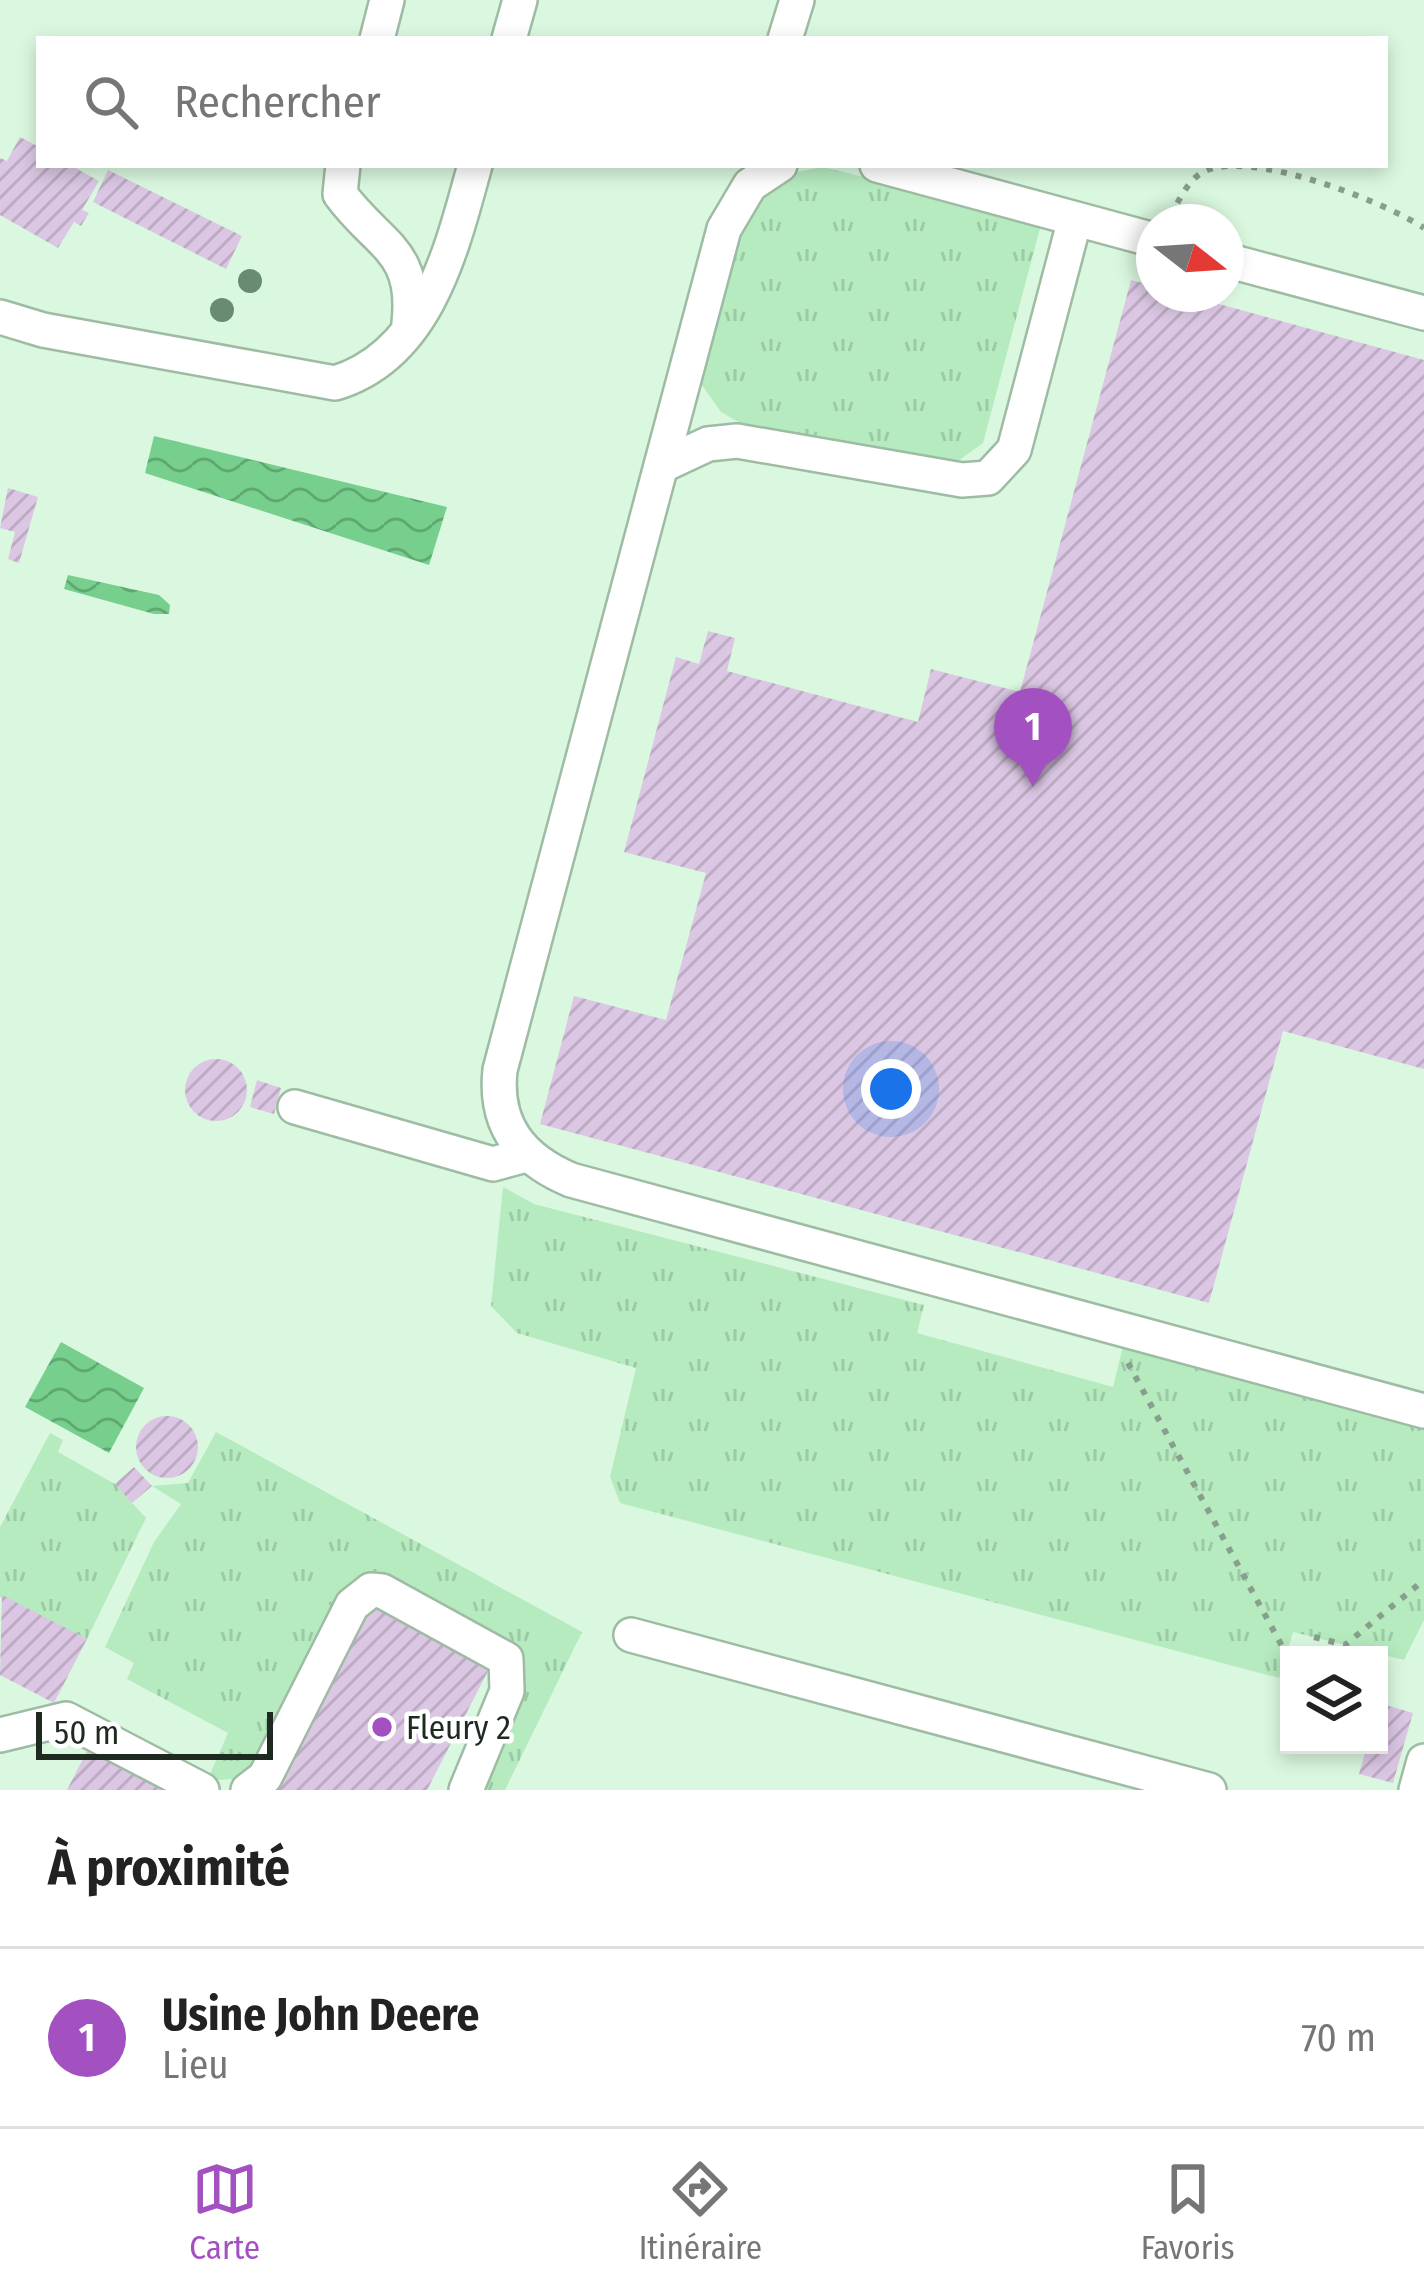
<!DOCTYPE html>
<html lang="fr">
<meta charset="utf-8">
<style>
:root{--surface:#fff;--page:#f6f6f6;--text:#222;--muted:#767676;--line:#e0e0e0;--accent:#a351c1}
body{margin:0;font-family:"Fira Sans Condensed",sans-serif;background:var(--page);color:var(--text)}
.controls{position:absolute;right:36px;bottom:36px;display:grid;overflow:hidden;border-radius:0px;box-shadow:0 6px 18px #0003}
.controls button{width:108px;height:108px;display:grid;place-items:center;padding:0;border:0;border-bottom:3px solid var(--line);background:var(--surface);color:var(--text);font:60px sans-serif}
.compass{position:absolute;left:1136px;top:204px;width:108px;height:108px;border-radius:50%;background:var(--surface);box-shadow:0 6px 18px #0003;rotate:107deg}
.scale{position:absolute;left:36px;bottom:30px;width:237px;box-sizing:border-box;padding-left:12px;border:6px solid #1e2a20;border-top:0;font-size:33px;line-height:42px;white-space:nowrap;color:#1e2a20;-webkit-text-stroke:9px #fff;paint-order:stroke}
.you{position:absolute;left:891px;top:1089px;width:42px;height:42px;margin:-30px;border:9px solid #fff;border-radius:50%;background:#1a73e8;box-shadow:0 0 0 18px #1a73e833}
.badge{display:grid;place-items:center;width:78px;height:78px;border-radius:50%;background:var(--accent);color:#fff;font-size:39px;font-weight:700}
.pin{position:absolute;translate:-50% -99px;filter:drop-shadow(0 3px 6px #0008)}
.pin::after{content:'';position:absolute;top:63px;width:42px;height:36px;background:inherit;clip-path:polygon(0 0,100% 0,50% 100%)}
.list{margin:0;padding:0;list-style:none}
h2{display:flex;justify-content:space-between;align-items:center;height:156px;margin:0;padding:0 48px;font-size:51px}
h2 small{font-size:39px;font-weight:400;color:var(--muted)}
.list li{display:grid;grid-template-columns:78px 1fr auto;gap:36px;align-items:center;box-sizing:border-box;height:180px;padding:0 48px;border-top:3px solid var(--line)}
.list b{display:block;font-size:45px;white-space:nowrap}
.list p{margin:0;font-size:39px;white-space:nowrap;color:var(--muted)}
.list em{font-size:39px;font-style:normal;color:var(--muted)}
.icon{flex:none;width:66px;height:66px;fill:none;stroke:currentColor;stroke-width:2;stroke-linecap:round;stroke-linejoin:round}
.map{position:relative;flex:none;width:1424px;height:1790px;overflow:hidden}
.search{position:absolute;background:var(--surface);box-shadow:0 6px 18px #0003;left:36px;right:36px;top:36px;height:132px;display:flex;align-items:center;gap:30px;box-sizing:border-box;padding:0 42px;border-radius:0px;color:var(--muted);font-size:45px}
.sheet{height:336px;background:var(--surface)}
nav{display:flex;justify-content:space-around;align-items:center;box-sizing:border-box;height:168px;border-top:3px solid var(--line);background:var(--surface);font-size:33px;color:var(--muted)}
nav a{display:grid;justify-items:center;gap:6px}
nav .on{color:var(--accent)}
.map>svg:first-child{display:block}
.grass{fill:url(#grass-tufts)}
.water{fill:url(#water-waves)}
.building{fill:url(#building-hatch)}
.lines{fill:none;stroke-linecap:round;stroke-linejoin:round}
.minor-casing{stroke:#9ebba3;stroke-width:38}
.path{stroke:#899f8d;stroke-width:6;stroke-dasharray:6 9;stroke-linecap:butt}
.minor{stroke:#fff;stroke-width:33}
.tree{fill:#698b72}
.poi-dot{fill:#a351c1;stroke:#fff;stroke-width:4.5}
.labels{text-anchor:middle;stroke-width:9;stroke-linejoin:round;paint-order:stroke}
.poi-label{font-size:33px;fill:#1e2a20;stroke:#fff;text-anchor:start}
</style>
<div class="map">
<svg width="1424" height="1790" viewBox="0 0 1424 1790">
<defs>
<pattern id="grass-tufts" width="24" height="20" patternUnits="userSpaceOnUse" patternTransform="scale(3)"><rect width="24" height="20" fill="#b5ebbf"/><path d="M3 7l-1-3M5 7V3M7 7l1-3M15 17l-1-3M17 17v-4M19 17l1-3" fill="none" stroke="#9bcaa4"/></pattern>
<pattern id="water-waves" width="16" height="10" patternUnits="userSpaceOnUse" patternTransform="scale(3)"><rect width="16" height="10" fill="#76cf8c"/><path d="M0 5q4-4 8 0t8 0" fill="none" stroke="#60a872"/></pattern>
<pattern id="building-hatch" width="6" height="6" patternUnits="userSpaceOnUse" patternTransform="scale(3)"><rect width="6" height="6" fill="#dbc7e4"/><path d="M-1 1l2-2M0 6l6-6M5 7l2-2" fill="none" stroke="#bcabc3"/></pattern>
</defs>
<rect width="100%" height="100%" fill="#daf8df"/>
<g class="grass">
<path d="M823,167l219,54 -59,222 -29,21 -212,-40 -21,-12 -22,-31c17,-64 21,-159 78,-201 12,-8 31,-10 46,-13z"/>
<polygon points="503,1187 534,1204 924,1305 917,1333 1113,1387 1124,1342 1424,1426 1424,1620 1404,1660 1293,1632 1279,1678 620,1503 610,1477 636,1368 517,1333 491,1306"/>
<polygon points="216,1432 582,1632 505,1790 483,1790 522,1693 376,1577 351,1581 266,1757 245,1778 207,1781 228,1733 127,1679 134,1663 105,1647 154,1542 181,1504 152,1486 188,1483"/>
<polygon points="50,1433 63,1440 58,1452 115,1484 146,1518 87,1639 0,1597 0,1527"/>
</g>
<g class="water">
<polygon points="154,436 447,507 429,565 145,473"/>
<polygon points="68,575 159,595 170,605 169,614 154,614 64,589"/>
<polygon points="61,1342 144,1388 109,1453 25,1407"/>
</g>
<g class="building">
<polygon points="20,137 39,147 39,165 70,165 99,181 82,210 89,213 81,226 74,222 58,248 0,215 0,158 7,161"/>
<polygon points="108,170 242,236 226,269 93,202"/>
<polygon points="1131,280 1154,286 1154,294 1182,294 1424,360 1424,1069 1283,1031 1209,1303 540,1124 574,996 666,1020 706,873 624,852 676,657 699,664 708,631 735,638 727,671 918,722 931,669 1020,692"/>
<polygon points="8,488 38,497 19,563 8,559 15,532 0,528"/>
<circle cx="216" cy="1090" r="31"/>
<polygon points="257,1080 281,1088 274,1114 250,1107"/>
<circle cx="167" cy="1447" r="31"/>
<polygon points="134,1467 152,1486 132,1503 115,1484"/>
<polygon points="2,1595 87,1639 54,1703 0,1675"/>
<polygon points="370,1602 491,1665 427,1790 273,1790"/>
<polygon points="1379,1703 1413,1713 1393,1783 1359,1774 1367,1745 1379,1745"/>
<polygon points="90,1745 178,1790 67,1790"/>
</g>
<g class="lines">
<g class="minor-casing">
<g id="minor">
<polyline points="377,39 387,0"/>
<polyline points="509,39 520,0"/>
<polyline points="785,39 797,0"/>
<path d="M343,165l-3,29c38,52 77,55 69,129"/>
<path d="M780,165l-30,20 -26,44 -224,841c-6,55 21,89 71,110l853,231"/>
<polyline points="877,165 1154,240"/>
<polyline points="1226,260 1424,313"/>
<path d="M0,317l43,13 292,53c93,-28 117,-135 140,-218"/>
<polyline points="661,466 708,444 737,441 962,480 988,478 1014,450 1075,219"/>
<polyline points="295,1107 493,1164 526,1155"/>
<polyline points="631,1635 1209,1790"/>
<polyline points="0,1735 66,1719 202,1790"/>
<polyline points="248,1790 265,1777 352,1605 371,1590 382,1591 506,1659 507,1691 466,1790"/>
<polyline points="1416,1790 1424,1761"/>
</g>
</g>
<g class="path">
<path d="M1170,216c9,-15 17,-35 33,-44 45,-24 180,29 221,56"/>
<polyline points="1128,1363 1289,1659"/>
<polyline points="1314,1637 1345,1645 1424,1580"/>
</g>
<use href="#minor" class="minor"/>
</g>
<g class="tree">
<circle cx="250" cy="281" r="12"/>
<circle cx="222" cy="310" r="12"/>
</g>
<circle class="poi-dot" cx="382" cy="1727" r="12"/>
<g class="labels">
<g class="poi-label">
<text x="406" y="1739">Fleury 2</text>
</g>
</g>
</svg>
<div class="controls">
<button><svg class="icon" aria-label="layers" viewBox="0 0 24 24"><path d="M12 4l9 5-9 5-9-5zM3 14l9 5 9-5"/></svg></button>
</div>
<svg class="compass" viewBox="-18 -18 36 36"><path d="M0-13l5 13h-10z" fill="#e53935"/><path d="M0 13l5-13h-10z" fill="#767676"/></svg>
<div class="scale">50 m</div>
<div class="you"></div>
<div class="pin badge" style="left:1033px;top:787px">1</div>
<div class="search"><svg class="icon" aria-label="search" viewBox="0 0 24 24"><circle cx="10" cy="10" r="6"/><path d="M15 15l6 6"/></svg>Rechercher</div>
</div>
<section class="sheet">
<h2>À proximité<small></small></h2>
<ul class="list">
<li><span class="badge">1</span><div><b>Usine John Deere</b><p>Lieu</p></div><em>70 m</em></li>
</ul>
</section>
<nav>
<a class="on"><svg class="icon" aria-label="map" viewBox="0 0 24 24"><path d="M3 6l6-2 6 2 6-2v14l-6 2-6-2-6 2zM9 4v14M15 6v14"/></svg>Carte</a>
<a><svg class="icon" aria-label="directions" viewBox="0 0 24 24"><path d="M12 3l9 9-9 9-9-9zM9 14v-3h6M13 9l2 2-2 2"/></svg>Itinéraire</a>
<a><svg class="icon" aria-label="saved" viewBox="0 0 24 24"><path d="M7 4h10v16l-5-4-5 4z"/></svg>Favoris</a>
</nav>
